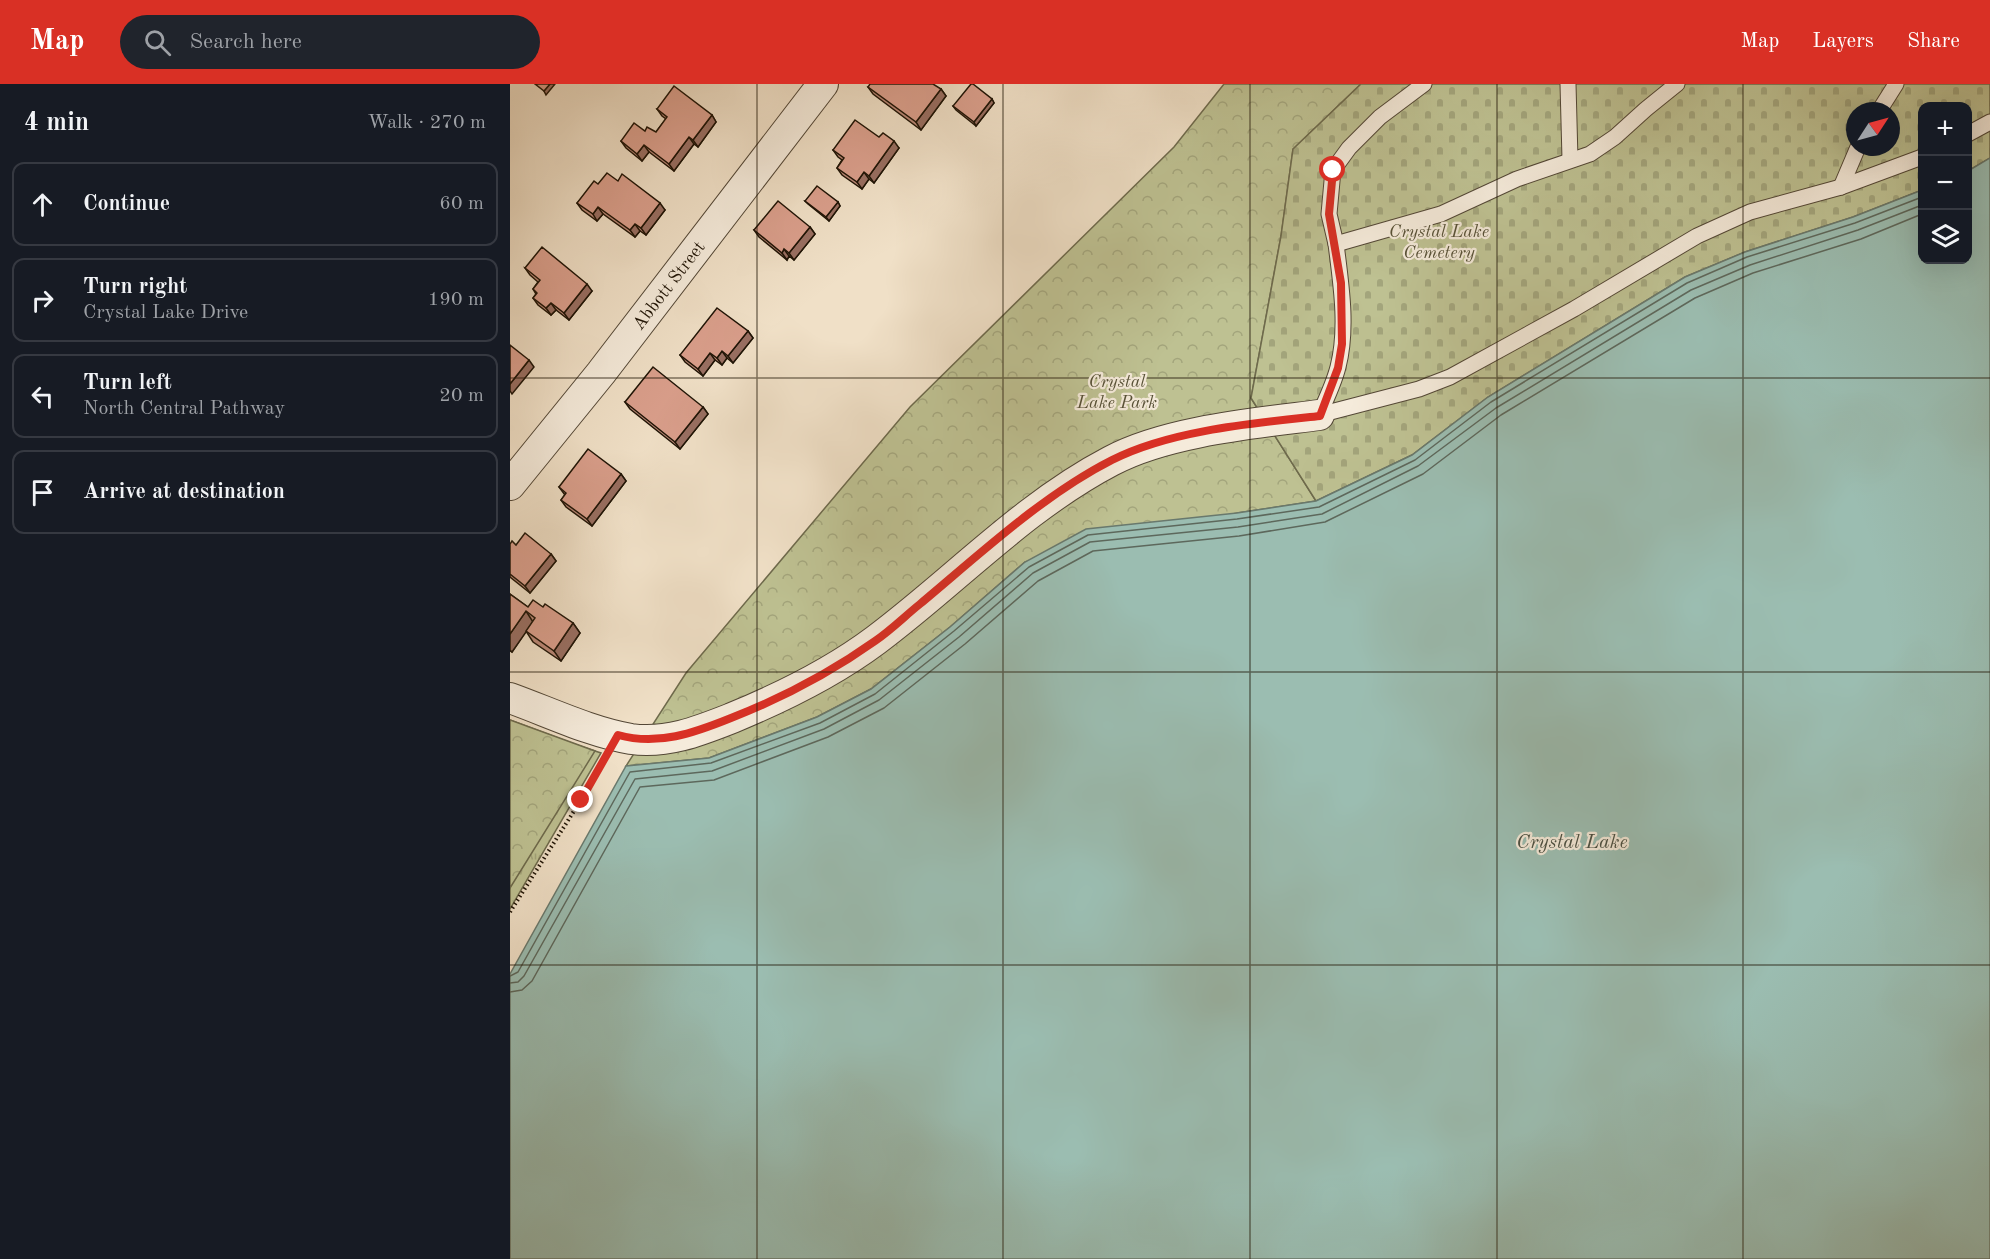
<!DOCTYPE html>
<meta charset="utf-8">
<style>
:root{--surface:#171b24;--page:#20242c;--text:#f1f3f6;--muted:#9ea1a6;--line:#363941;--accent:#d93025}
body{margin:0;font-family:"Old Standard TT",serif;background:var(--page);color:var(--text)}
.controls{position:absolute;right:18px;top:18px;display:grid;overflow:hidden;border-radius:12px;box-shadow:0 6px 24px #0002}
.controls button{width:54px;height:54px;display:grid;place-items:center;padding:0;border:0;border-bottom:2px solid var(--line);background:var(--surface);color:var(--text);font:30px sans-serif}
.compass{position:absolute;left:1336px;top:18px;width:54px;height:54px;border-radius:50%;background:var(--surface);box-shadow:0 6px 24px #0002;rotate:54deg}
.stop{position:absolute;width:18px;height:18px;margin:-14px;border:4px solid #d93025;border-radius:50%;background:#fff}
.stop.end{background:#d93025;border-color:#fff;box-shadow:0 2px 6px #0008}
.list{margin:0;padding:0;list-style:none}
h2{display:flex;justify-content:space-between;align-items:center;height:78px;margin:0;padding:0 24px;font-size:26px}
h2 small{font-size:20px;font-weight:400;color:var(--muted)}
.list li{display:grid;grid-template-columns:39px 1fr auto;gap:18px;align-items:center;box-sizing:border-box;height:84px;margin:0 12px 12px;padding:0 12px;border:2px solid var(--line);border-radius:12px}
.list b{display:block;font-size:22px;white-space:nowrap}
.list p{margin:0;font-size:20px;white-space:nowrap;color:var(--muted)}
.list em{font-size:20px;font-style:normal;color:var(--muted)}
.icon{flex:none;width:33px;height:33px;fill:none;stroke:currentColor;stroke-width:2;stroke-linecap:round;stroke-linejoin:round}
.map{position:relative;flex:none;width:1480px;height:1175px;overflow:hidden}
header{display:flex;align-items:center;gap:36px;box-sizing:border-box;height:84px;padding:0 30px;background:var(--accent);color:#fff}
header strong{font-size:28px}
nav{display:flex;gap:33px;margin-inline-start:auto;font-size:21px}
.search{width:420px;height:54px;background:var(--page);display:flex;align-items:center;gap:15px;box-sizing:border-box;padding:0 21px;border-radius:33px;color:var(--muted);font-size:22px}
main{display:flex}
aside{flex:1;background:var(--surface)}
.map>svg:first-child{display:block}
.grass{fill:url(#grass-tufts);stroke:#6e6a4c;stroke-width:1.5}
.forest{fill:url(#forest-crowns);stroke:#6e6a4c;stroke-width:1.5}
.cemetery{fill:url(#cemetery-stones);stroke:#6e6a4c;stroke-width:1.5;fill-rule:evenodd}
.water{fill:#9bbdb1;stroke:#69796d;stroke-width:1.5}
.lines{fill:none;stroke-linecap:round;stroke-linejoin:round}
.shore{stroke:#5d685c;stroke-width:1.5}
.lane-casing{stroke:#534736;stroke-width:17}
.street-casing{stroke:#534736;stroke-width:32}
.path{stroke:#1f1406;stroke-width:4;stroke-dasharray:1.5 3;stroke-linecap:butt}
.lane{stroke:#f5ebdb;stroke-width:15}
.street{stroke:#f5ebdb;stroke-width:30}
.wall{fill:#bb8978;stroke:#1f1406;stroke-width:1.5}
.shaded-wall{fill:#996f62;stroke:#1f1406;stroke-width:1.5}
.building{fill:#da9f8c;stroke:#1f1406;stroke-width:1.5}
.route{stroke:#d93025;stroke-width:8}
.grid{fill:none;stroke:#1f1406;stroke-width:1.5;stroke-opacity:0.55}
.labels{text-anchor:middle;stroke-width:4.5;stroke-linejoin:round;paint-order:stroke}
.park-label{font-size:18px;font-style:italic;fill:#575137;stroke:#f5ebdb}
.street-label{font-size:18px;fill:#1f1406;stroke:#f5ebdb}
.water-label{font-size:20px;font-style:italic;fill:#4a4f42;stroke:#f5ebdb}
</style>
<header>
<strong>Map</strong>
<div class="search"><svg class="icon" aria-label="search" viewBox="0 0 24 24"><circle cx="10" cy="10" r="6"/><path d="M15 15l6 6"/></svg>Search here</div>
<nav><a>Map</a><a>Layers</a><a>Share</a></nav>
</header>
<main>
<aside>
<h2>4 min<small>Walk · 270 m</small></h2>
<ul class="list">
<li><svg class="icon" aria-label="ahead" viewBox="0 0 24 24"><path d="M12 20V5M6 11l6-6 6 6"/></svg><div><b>Continue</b></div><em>60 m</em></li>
<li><svg class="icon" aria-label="right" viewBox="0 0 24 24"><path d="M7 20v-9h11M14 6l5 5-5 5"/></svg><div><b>Turn right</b><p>Crystal Lake Drive</p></div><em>190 m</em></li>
<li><svg class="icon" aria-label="left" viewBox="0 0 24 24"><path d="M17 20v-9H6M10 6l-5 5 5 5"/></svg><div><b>Turn left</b><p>North Central Pathway</p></div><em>20 m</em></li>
<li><svg class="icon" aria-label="arrive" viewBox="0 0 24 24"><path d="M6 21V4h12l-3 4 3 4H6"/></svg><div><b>Arrive at destination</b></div></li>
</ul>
</aside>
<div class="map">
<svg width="1480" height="1175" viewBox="0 0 1480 1175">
<defs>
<pattern id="grass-tufts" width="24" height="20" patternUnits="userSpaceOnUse" patternTransform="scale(1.5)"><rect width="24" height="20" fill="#bec192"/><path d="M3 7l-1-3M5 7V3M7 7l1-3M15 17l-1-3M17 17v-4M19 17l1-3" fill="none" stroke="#a3a57c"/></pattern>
<pattern id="forest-crowns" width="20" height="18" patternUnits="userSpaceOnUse" patternTransform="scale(1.5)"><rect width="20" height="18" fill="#bec192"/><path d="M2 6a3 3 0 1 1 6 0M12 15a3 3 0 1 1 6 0" fill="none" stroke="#a3a57c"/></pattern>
<pattern id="cemetery-stones" width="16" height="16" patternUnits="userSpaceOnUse" patternTransform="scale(1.5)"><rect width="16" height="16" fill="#bec192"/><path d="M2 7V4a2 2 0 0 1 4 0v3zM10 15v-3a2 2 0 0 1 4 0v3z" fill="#a3a57c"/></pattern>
</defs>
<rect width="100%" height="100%" fill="#f0e0c7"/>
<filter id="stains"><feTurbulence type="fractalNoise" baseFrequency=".00333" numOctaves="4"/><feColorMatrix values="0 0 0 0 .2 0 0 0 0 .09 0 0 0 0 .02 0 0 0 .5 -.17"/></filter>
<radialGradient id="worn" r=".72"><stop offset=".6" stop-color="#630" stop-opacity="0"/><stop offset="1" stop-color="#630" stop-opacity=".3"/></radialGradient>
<polygon class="grass" points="0,636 64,660 91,669 0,825"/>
<g class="forest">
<polygon points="714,0 851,0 783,65 771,152 741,314 806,417 727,429 515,478 440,543 361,605 307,633 199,674 116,682 176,589 400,323 664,63"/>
<polygon points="0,636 85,667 0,804"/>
</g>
<path class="cemetery" d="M851,0h629v74l-22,13v-65h-46v84l-69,27 -108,35 -60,25 -197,120 -76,58 -96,46 -65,-103 30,-162 12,-87zM1345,27h36v36h-36z"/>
<polygon class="water" points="1480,74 1480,1175 0,1175 0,890 116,682 199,674 307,633 361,605 440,543 515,478 576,445 727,429 806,417 902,371 978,313 1175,193 1235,168 1343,133 1412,106 1412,176 1458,176 1458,87"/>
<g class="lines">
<g class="shore">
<polyline points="0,892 8,888 120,688 201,679 310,639 365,610 444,547 519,483 578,451 727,435 809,423 905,376 981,318 1177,199 1237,173 1345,139 1412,113"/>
<polyline points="0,899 8,898 14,892 125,695 202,687 314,645 369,616 449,553 523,489 580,458 728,443 812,430 908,382 986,324 1181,206 1240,181 1348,146 1412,121"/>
<polyline points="0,908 12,906 22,897 130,703 204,696 318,653 374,624 455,560 528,497 583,467 729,452 815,438 913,390 991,331 1185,214 1243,189 1351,155 1412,130"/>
</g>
<g class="lane-casing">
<g id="lane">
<polyline points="1058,0 1060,75"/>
<polyline points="1369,27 1386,0"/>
<polyline points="1458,50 1480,38"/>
<polyline points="1331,103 1348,63"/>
<polyline points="826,160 819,130 823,86 839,64 870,33 914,0"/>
<polyline points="809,331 909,305 940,293 1064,225 1187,152 1240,128 1331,103 1412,73"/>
<path d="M809,331c7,-15 15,-32 19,-48 10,-39 3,-83 -2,-123l105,-30 76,-35 73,-25 25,-17 31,-28 31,-25"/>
</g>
</g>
<g class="street-casing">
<g id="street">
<path id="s1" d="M0,401l91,-112 222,-289"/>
<path d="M0,614c39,14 80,34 121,41 36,5 68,-8 101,-21 51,-21 100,-45 144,-78 79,-59 147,-133 235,-179 56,-30 146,-38 208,-46"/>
</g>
</g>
<polyline class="path" points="0,828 71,716 92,677"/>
<use href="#lane" class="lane"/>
<use href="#street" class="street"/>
</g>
<g class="wall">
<polygon points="358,3 431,5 436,12 411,46 363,10"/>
<polygon points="482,15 484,19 466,42 446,26 443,22"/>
<polygon points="147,25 202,31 206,38 188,63 184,60 164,87 139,68 132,77 116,64 111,57 135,47 146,48 156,35 152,32"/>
<polygon points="369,53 389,64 364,99 359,95 352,105 332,91 327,84 332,76 328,73 323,66"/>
<polygon points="108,97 155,126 136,151 130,147 125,153 93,130 87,137 72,126 67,119 88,100"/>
<polygon points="295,117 328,118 330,122 319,137 298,120"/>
<polygon points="300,143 305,150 284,176 279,172 277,176 249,153 244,146"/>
<polygon points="15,184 82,207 59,236 46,226 41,231 28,221 23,214 26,210 23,205 28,198 20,191"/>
<polygon points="238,247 243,254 223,279 217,274 212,281 205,276 193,292 175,278 170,271"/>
<polygon points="115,318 193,323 198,330 170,365 120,325"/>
<polygon points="111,390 116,397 82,442 56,423 51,416 55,411 49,403"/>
<polygon points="0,460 6,461 41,470 46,477 20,509 0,493"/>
<polygon points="0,510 18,523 33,523 63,539 70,549 51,577 23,558 16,547 2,568 0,567"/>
</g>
<g class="shaded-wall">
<polygon points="40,0 45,0 36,11 34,7"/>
<polygon points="431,5 436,12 411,46 406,38"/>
<polygon points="482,15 484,19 466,42 464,38"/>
<polygon points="202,31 206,38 188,63 183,56"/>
<polygon points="179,53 184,60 164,87 159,80"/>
<polygon points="384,57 389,64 364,99 359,92"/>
<polygon points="134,61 139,68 132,77 127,70"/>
<polygon points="354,88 359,95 352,105 347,98"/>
<polygon points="328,118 330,122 319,137 316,133"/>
<polygon points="150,119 155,126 136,151 131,144"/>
<polygon points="88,123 93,130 87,137 83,130"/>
<polygon points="125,140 130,147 125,153 120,146"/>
<polygon points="300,143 305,150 284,176 279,169"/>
<polygon points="274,165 279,172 277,176 272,169"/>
<polygon points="77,200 82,207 59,236 54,229"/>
<polygon points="41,219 46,226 41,231 36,224"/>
<polygon points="238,247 243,254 223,279 218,272"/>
<polygon points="212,267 217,274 212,281 207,274"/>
<polygon points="200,269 205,276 193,292 188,285"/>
<polygon points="19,276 24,283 2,310 0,307 0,300"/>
<polygon points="193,323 198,330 170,365 165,358"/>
<polygon points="111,390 116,397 82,442 77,435"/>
<polygon points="41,470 46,477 20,509 15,502"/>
<polygon points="16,527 23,538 2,568 0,566 0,550"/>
<polygon points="63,539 70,549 51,577 44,567"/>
</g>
<g class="building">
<polygon points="25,0 40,0 34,7"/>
<polygon points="360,0 423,0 431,5 406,38 358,3"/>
<polygon points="461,0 463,0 482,15 464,38 443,22"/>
<polygon points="164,2 202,31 183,56 179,53 159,80 134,61 127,70 111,57 124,39 135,47 137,43 146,48 157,33 147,25"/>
<polygon points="345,36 369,53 373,49 384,57 359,92 354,88 347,98 327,84 334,74 323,66"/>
<polygon points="97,89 108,97 112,90 150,119 131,144 125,140 120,146 88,123 83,130 67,119 84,97 88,100"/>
<polygon points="307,102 328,118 316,133 295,117"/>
<polygon points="268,117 300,143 279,169 274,165 272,169 244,146"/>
<polygon points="32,163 77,200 54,229 41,219 36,224 23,214 27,209 23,205 30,196 15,184"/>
<polygon points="207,224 238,247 218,272 212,267 207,274 200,269 188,285 170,271"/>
<polygon points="0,261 19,276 0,300"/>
<polygon points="143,283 193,323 165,358 115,318"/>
<polygon points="78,365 111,390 77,435 51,416 56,409 49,403"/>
<polygon points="15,449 41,470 15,502 0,490 0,460 2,457 6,461"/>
<polygon points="0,510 18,523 23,516 33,523 35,520 63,539 44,567 16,547 25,534 16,527 0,550"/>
</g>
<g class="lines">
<path class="route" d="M71,716l37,-65c40,11 76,-2 113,-17 51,-20 99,-45 144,-77 16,-11 30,-25 45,-37 60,-50 123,-109 192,-144 59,-30 143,-37 208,-44l18,-48 4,-24 -1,-61 -12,-69 4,-44"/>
</g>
<path class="grid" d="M247,0v1175M493,0v1175M740,0v1175M987,0v1175M1233,0v1175M0,294h1480M0,588h1480M0,881h1480"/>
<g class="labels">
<g class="park-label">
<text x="929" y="153">Crystal Lake<tspan x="929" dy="21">Cemetery</tspan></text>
<text x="607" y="303">Crystal<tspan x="607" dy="21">Lake Park</tspan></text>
</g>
<g class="street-label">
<text dy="6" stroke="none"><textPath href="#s1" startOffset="255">Abbott Street</textPath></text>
</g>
<g class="water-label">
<text x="1062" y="764">Crystal Lake</text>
</g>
</g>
<rect width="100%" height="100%" filter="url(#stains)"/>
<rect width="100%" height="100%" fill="url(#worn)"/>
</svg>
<div class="controls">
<button>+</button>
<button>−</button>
<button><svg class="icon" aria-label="layers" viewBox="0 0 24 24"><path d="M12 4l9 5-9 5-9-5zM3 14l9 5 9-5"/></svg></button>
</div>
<svg class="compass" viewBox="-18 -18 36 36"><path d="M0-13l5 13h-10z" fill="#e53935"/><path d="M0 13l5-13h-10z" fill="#9ea1a6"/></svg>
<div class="stop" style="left:823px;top:86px"></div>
<div class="stop end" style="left:71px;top:716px"></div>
</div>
</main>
